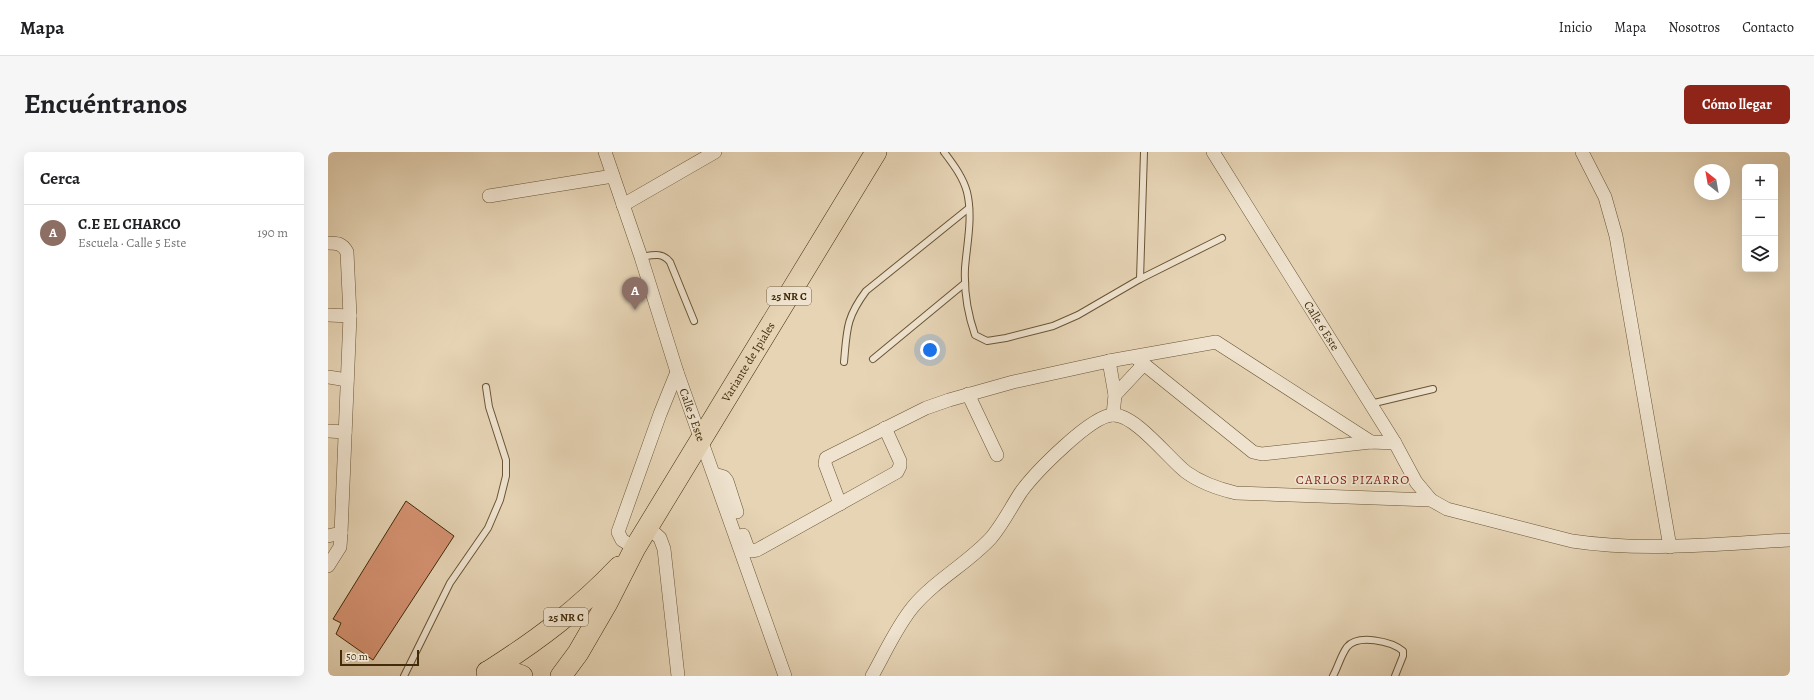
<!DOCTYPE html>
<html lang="es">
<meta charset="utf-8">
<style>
:root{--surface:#fff;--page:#f6f6f6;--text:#202124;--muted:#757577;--line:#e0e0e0;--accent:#8f2418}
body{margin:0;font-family:Alegreya,serif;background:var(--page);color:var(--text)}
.controls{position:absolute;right:12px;top:12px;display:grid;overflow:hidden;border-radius:6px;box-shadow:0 4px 16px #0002}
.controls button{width:36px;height:36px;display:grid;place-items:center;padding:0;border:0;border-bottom:1px solid var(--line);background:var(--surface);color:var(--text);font:20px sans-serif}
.compass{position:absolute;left:1366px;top:12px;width:36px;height:36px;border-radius:50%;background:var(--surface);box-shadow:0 4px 16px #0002;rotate:329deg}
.scale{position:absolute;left:12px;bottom:10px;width:79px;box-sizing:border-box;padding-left:4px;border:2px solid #412b09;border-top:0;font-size:11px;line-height:14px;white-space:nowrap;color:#412b09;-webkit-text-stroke:3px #efe3cf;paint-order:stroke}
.you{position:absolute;left:602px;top:198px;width:14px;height:14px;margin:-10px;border:3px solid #fff;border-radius:50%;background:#1a73e8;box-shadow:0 0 0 6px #1a73e833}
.badge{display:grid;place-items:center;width:26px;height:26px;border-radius:50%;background:var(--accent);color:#fff;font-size:13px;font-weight:700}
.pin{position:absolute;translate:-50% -33px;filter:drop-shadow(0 1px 2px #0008)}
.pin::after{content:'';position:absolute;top:21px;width:14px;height:12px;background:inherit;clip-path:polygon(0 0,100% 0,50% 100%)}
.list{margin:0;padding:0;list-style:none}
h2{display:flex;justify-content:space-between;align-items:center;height:52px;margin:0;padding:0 16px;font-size:17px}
h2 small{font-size:13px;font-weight:400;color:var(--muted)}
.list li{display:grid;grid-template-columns:26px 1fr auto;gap:12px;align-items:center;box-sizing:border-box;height:56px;padding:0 16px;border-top:1px solid var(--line)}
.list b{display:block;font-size:15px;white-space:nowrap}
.list p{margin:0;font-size:13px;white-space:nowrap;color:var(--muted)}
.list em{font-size:13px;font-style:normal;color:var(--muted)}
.icon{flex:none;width:22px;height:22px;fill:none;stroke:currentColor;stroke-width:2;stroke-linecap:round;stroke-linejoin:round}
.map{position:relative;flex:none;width:1462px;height:524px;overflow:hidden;border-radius:6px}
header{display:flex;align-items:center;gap:24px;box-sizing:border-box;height:56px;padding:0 20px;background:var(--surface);border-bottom:1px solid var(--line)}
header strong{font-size:19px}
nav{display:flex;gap:22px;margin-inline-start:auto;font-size:14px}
.intro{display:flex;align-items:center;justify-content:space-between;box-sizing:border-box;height:96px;padding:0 24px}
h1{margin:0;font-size:28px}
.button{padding:10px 18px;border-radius:6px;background:var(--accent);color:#fff;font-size:14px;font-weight:700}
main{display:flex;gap:24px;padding:0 24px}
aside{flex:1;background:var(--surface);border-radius:6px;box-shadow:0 4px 16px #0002}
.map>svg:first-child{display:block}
.building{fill:#d69373;stroke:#412b09}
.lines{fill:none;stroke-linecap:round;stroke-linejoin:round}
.service-casing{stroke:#6a5534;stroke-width:8}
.minor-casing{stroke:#6a5534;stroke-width:14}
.trunk-casing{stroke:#412b09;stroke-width:22}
.service{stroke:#efe3cf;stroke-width:6}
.minor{stroke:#efe3cf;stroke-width:13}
.trunk{stroke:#e6d4b5;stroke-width:21}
.labels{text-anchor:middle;stroke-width:3.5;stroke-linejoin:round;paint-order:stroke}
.shield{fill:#efe3cf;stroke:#756244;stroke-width:1}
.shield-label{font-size:11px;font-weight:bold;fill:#412b09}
.street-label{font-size:12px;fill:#412b09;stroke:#efe3cf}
.neighbourhood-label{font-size:13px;letter-spacing:1px;fill:#7a1f14;stroke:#efe3cf}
</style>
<header>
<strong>Mapa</strong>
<nav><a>Inicio</a><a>Mapa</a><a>Nosotros</a><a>Contacto</a></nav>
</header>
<div class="intro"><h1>Encuéntranos</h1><a class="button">Cómo llegar</a></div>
<main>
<aside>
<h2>Cerca<small></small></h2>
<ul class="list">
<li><span class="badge" style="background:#8d6e63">A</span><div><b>C.E EL CHARCO</b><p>Escuela · Calle 5 Este</p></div><em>190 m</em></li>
</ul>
</aside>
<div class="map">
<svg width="1462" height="524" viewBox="0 0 1462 524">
<rect width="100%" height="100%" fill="#e6d4b5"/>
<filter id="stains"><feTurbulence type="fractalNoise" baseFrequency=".005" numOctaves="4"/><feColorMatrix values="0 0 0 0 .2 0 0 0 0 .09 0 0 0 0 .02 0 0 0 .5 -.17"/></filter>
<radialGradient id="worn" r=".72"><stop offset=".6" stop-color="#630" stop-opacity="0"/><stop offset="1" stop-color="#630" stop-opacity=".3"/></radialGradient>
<polygon class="building" points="78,349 126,384 45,508 8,482 13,471 5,467"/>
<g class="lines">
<g class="service-casing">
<g id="service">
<path d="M616,0c9,12 19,25 23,40 6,25 0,51 -2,76 -1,22 3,47 10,67l12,6 19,-3 47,-12 25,-11 62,-36 4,-127"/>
<path d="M313,105c12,-2 21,-5 29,5l24,59"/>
<polyline points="812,127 894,86"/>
<polyline points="545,207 637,131"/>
<path d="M516,210c3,-33 2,-44 22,-71l103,-83"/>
<polyline points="1042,252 1105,237"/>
<polyline points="76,524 122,431 160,376 172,348 178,324 178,308 161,255 158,235"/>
<path d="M1005,524c5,-9 8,-21 14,-29 11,-13 44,-6 56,4v5l-8,20"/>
</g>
</g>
<g class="minor-casing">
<g id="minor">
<path id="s1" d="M277,0l36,105 36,115 108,304"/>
<path id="s2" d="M885,0l182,291 21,39 15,18"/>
<polyline points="1254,0 1277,45 1288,84 1342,395"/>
<polyline points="161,44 285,24"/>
<polyline points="295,53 387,0"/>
<path d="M0,91c9,0 14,0 19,9l3,64"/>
<polyline points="0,163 22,164 13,381"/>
<polyline points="807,205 925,300 934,302 1043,290 1067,291"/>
<polyline points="781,209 787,243 785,263"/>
<polyline points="0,225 19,228"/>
<polyline points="640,242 669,303"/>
<polyline points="787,243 816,212"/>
<polyline points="0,279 17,280"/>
<polyline points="386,322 396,325 399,329 409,360"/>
<polyline points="512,352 497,312 498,306 598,256 621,248 685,230 781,209 888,190 1043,290"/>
<polyline points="320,375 332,386 336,397 350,524"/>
<polyline points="415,383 419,394 423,399 429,398 569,320 572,314 572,309 557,276"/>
<polyline points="0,384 13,381 12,395 0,414"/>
<polyline points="307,396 294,388 290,380 332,262 349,220"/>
<path d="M544,524c13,-23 24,-48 40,-68 23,-28 55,-44 79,-70 12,-14 20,-31 30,-46 13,-18 70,-77 92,-77 22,-1 56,44 73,57 15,11 33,17 50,21l195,7 16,9 125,32c72,11 145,3 218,-1"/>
</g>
</g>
<g class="trunk-casing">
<g id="trunk">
<path d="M161,519c49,-31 90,-62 130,-104"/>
<polyline points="159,520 180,519 194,524"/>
<path id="s3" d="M233,524l17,-23 29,-50 28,-55 241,-396"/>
</g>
</g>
<use href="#service" class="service"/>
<use href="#minor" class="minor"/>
<use href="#trunk" class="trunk"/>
</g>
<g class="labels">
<g class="shield">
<rect x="439" y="135" width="44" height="18" rx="3"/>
<rect x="216" y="456" width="44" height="18" rx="3"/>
</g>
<g class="shield-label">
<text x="461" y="148">25 NR C</text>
<text x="238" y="469">25 NR C</text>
</g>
<g class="street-label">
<text dy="4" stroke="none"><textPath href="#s2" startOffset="205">Calle 6 Este</textPath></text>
<text dy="4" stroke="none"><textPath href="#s3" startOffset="366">Variante de Ipiales</textPath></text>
<text dy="4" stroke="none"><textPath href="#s1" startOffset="277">Calle 5 Este</textPath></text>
</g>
<g class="neighbourhood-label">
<text x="1025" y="332">CARLOS PIZARRO</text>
</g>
</g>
<rect width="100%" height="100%" filter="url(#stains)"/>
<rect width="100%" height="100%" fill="url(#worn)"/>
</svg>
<div class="controls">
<button>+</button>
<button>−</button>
<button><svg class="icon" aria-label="layers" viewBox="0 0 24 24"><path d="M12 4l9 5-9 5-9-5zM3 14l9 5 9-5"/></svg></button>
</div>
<svg class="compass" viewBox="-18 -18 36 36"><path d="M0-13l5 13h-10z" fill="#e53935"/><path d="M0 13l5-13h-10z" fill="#757577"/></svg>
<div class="scale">50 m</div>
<div class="you"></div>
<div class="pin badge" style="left:307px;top:158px;background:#8d6e63">A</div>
</div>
</main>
